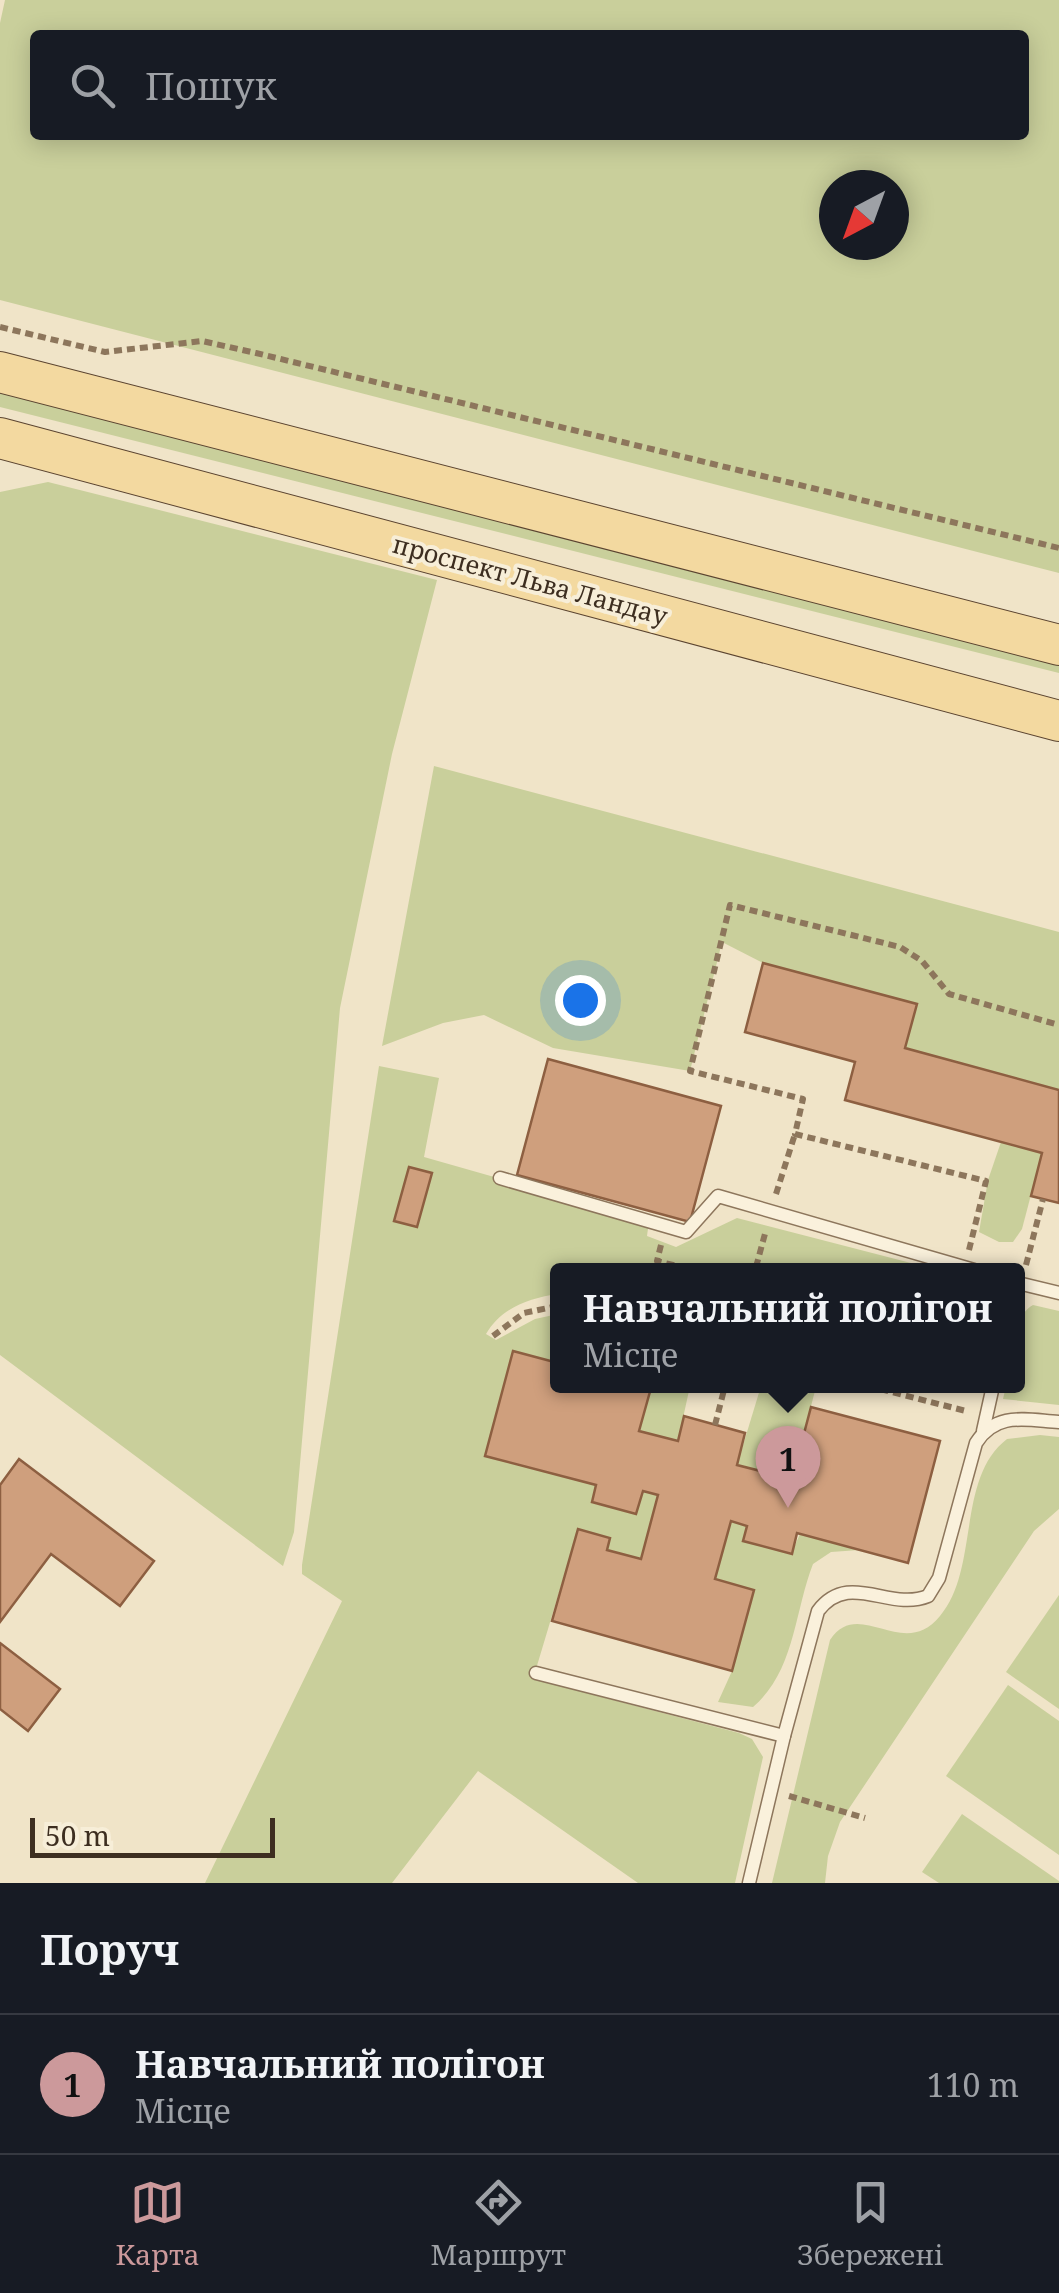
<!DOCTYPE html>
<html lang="uk">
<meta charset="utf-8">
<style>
:root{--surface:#171b24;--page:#242831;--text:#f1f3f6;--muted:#9ea1a6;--line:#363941;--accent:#cc999b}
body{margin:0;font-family:"Noto Serif",serif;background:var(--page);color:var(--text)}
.compass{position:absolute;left:819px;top:170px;width:90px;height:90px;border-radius:50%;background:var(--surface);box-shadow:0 5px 25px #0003;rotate:221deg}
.scale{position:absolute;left:30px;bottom:25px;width:245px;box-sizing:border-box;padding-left:10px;border:5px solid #3d2e20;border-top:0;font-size:28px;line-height:35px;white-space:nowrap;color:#3d2e20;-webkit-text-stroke:8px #f7eed8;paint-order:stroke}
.you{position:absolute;left:580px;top:1000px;width:35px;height:35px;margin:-25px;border:8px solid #fff;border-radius:50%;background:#1a73e8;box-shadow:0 0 0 15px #1a73e833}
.badge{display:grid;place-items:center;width:65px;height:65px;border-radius:50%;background:var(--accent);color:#111;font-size:32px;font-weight:700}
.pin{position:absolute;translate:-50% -82px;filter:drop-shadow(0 2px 5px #0008)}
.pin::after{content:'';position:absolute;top:52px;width:35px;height:30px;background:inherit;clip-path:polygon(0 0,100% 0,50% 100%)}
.popup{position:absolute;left:550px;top:1263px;width:475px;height:130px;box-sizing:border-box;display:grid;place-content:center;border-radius:10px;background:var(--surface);filter:drop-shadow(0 2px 8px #0005);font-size:32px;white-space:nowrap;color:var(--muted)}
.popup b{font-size:38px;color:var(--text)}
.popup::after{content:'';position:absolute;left:50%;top:100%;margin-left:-20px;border:20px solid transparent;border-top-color:var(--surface)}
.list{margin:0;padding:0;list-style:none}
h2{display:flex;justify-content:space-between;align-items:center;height:130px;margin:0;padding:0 40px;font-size:42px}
h2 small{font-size:32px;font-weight:400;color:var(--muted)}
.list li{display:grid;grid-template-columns:65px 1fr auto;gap:30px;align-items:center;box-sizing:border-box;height:140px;padding:0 40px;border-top:2px solid var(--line)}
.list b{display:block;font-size:38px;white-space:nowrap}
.list p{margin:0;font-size:32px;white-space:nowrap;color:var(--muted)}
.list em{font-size:32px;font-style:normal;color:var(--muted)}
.icon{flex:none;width:55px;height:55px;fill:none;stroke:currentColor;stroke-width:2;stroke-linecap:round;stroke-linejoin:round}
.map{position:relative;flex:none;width:1059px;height:1883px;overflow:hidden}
.search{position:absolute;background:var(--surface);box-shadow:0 5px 25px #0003;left:30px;right:30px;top:30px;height:110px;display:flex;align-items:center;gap:25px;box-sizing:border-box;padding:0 35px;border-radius:10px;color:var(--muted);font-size:38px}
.sheet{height:270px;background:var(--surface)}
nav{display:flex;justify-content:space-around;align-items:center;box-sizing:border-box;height:140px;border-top:2px solid var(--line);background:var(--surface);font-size:28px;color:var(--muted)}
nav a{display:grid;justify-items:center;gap:5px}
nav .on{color:var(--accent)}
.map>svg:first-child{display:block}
.green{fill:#c9cf9b;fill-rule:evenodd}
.building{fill:#cf9f7d;stroke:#8d5f41;stroke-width:2.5}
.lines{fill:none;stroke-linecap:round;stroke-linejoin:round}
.service-casing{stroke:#8d765c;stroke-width:15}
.primary-casing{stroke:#5b4430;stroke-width:42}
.path{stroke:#8d765c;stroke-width:6;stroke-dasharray:8 5;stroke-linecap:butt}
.service{stroke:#faf1dc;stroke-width:12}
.primary{stroke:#f3d9a0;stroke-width:40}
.labels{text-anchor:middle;stroke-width:8;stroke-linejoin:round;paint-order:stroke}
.street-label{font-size:25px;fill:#3d2e20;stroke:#f7eed8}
</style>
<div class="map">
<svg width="1059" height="1883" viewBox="0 0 1059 1883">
<rect width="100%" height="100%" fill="#f0e4c8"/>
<g class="green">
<path d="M5,0h1054v573l-1059,-273v-277zM35,35h989v100h-989zM834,185h60v60h-60z"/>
<polygon points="0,390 1059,657 1059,673 0,407"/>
<polygon points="48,482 437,580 392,754 340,1008 294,1532 283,1566 0,1355 0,492"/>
<polygon points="434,766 1059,932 1059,1090 905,1048 916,1004 763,963 722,942 690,1071 553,1048 484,1015 443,1023 382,1046"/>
<path d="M379,1066l60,12 -15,79 225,64 -2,15 29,11 61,-29 201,52h-380v24c-29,4 -57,14 -72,40l10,6 39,-21 23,-5v49l-45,-11 -28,104 111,29 -4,18 43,11 8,-23 15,4 -17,64 -34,-9 2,-12 -31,-9 -45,150 206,54 13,6 11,18 -28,126h-97l-160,-112 -86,112h-187l137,-282 -40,-27v-9z"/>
<polygon points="1001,1142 1042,1153 1022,1229 1013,1242 999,1242 979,1232 988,1180"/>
<path d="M1033,1305l26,6v94l-56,-6 3,-13h12c0,-24 -9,-68 15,-81z"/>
<polygon points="643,1386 690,1386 678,1441 639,1431 651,1388"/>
<polygon points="761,1386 816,1387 792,1479 737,1465"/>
<path d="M1040,1435l19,2v72l-25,22 -194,291 -12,34 -3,27h-53l58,-243c29,-44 73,22 110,-24 40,-48 16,-138 67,-177z"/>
<path d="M731,1521l16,5 -3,15 47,13 9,-20 59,16 -28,2 -18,12c-19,49 -18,107 -60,143l-35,-5 14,-31 -17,-92z"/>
<polygon points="1059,1595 1059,1709 1006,1672"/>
<polygon points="1008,1685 1059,1721 1059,1855 946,1776"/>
<polygon points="962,1814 1059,1881 1059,1883 939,1883 922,1872"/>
</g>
<g class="building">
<polygon points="763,963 917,1004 905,1048 1059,1090 1059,1203 1031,1196 1042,1153 845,1100 855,1062 745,1032"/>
<polygon points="548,1059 721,1106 690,1222 517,1175"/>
<polygon points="409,1167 432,1173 417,1227 394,1221"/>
<polygon points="513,1351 558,1363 558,1386 651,1388 639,1431 678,1441 684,1416 745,1433 737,1465 792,1479 811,1407 940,1441 908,1563 797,1533 792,1554 743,1541 747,1526 731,1521 715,1579 754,1590 732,1671 552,1621 578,1529 610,1538 607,1550 641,1559 658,1495 643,1491 636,1514 592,1502 596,1485 485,1456"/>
<polygon points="19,1459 154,1561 120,1606 51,1554 0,1622 0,1485"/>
<polygon points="0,1643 60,1689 28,1731 0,1709"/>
</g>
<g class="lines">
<g class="service-casing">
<g id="service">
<polyline points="500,1178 686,1232 718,1196 974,1270"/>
<polyline points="1018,1283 1059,1293"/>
<polyline points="983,1431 993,1386"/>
<polyline points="536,1673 784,1736"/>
<path d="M749,1883l35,-147 34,-125c31,-41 71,1 110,-15l11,-18 37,-135c20,-32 50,-23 83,-21"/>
</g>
</g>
<g class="primary-casing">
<g id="primary">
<polyline points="0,372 1059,645"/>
<polyline points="0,438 1059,721"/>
</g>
</g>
<g class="path">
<polyline points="0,327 105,352 202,341 256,353 1059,548"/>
<polyline points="776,1194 795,1134"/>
<polyline points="661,1245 657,1261 693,1270"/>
<polyline points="969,1250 986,1181 795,1134 803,1099 690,1071 730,905 900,947 922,961 949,994 1059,1025"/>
<polyline points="1026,1265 1043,1199"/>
<polyline points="756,1267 766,1230"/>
<polyline points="740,1270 753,1267 764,1270"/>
<polyline points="493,1336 524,1313 558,1306"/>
<polyline points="868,1386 966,1411"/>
<polyline points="715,1425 725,1386"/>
<polyline points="789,1796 865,1818"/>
</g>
<use href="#service" class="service"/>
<use href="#primary" class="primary"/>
</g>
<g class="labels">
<g class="street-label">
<text transform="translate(530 580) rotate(15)" y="9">проспект Льва Ландау</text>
</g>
</g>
</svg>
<svg class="compass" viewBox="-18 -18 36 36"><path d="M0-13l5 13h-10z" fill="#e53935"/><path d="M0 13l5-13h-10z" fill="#9ea1a6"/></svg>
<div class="scale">50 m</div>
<div class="you"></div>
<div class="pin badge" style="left:788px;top:1508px">1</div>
<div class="popup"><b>Навчальний полігон</b>Місце</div>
<div class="search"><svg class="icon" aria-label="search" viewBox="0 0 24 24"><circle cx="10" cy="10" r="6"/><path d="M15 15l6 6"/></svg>Пошук</div>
</div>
<section class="sheet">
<h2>Поруч<small></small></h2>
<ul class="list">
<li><span class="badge">1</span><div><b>Навчальний полігон</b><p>Місце</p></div><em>110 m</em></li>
</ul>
</section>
<nav>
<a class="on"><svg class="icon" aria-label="map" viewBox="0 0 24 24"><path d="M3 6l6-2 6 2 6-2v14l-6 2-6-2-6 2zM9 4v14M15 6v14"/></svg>Карта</a>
<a><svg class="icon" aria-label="directions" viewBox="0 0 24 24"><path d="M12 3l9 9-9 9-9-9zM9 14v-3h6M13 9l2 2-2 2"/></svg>Маршрут</a>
<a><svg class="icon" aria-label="saved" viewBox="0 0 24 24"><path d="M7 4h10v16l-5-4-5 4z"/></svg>Збережені</a>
</nav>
